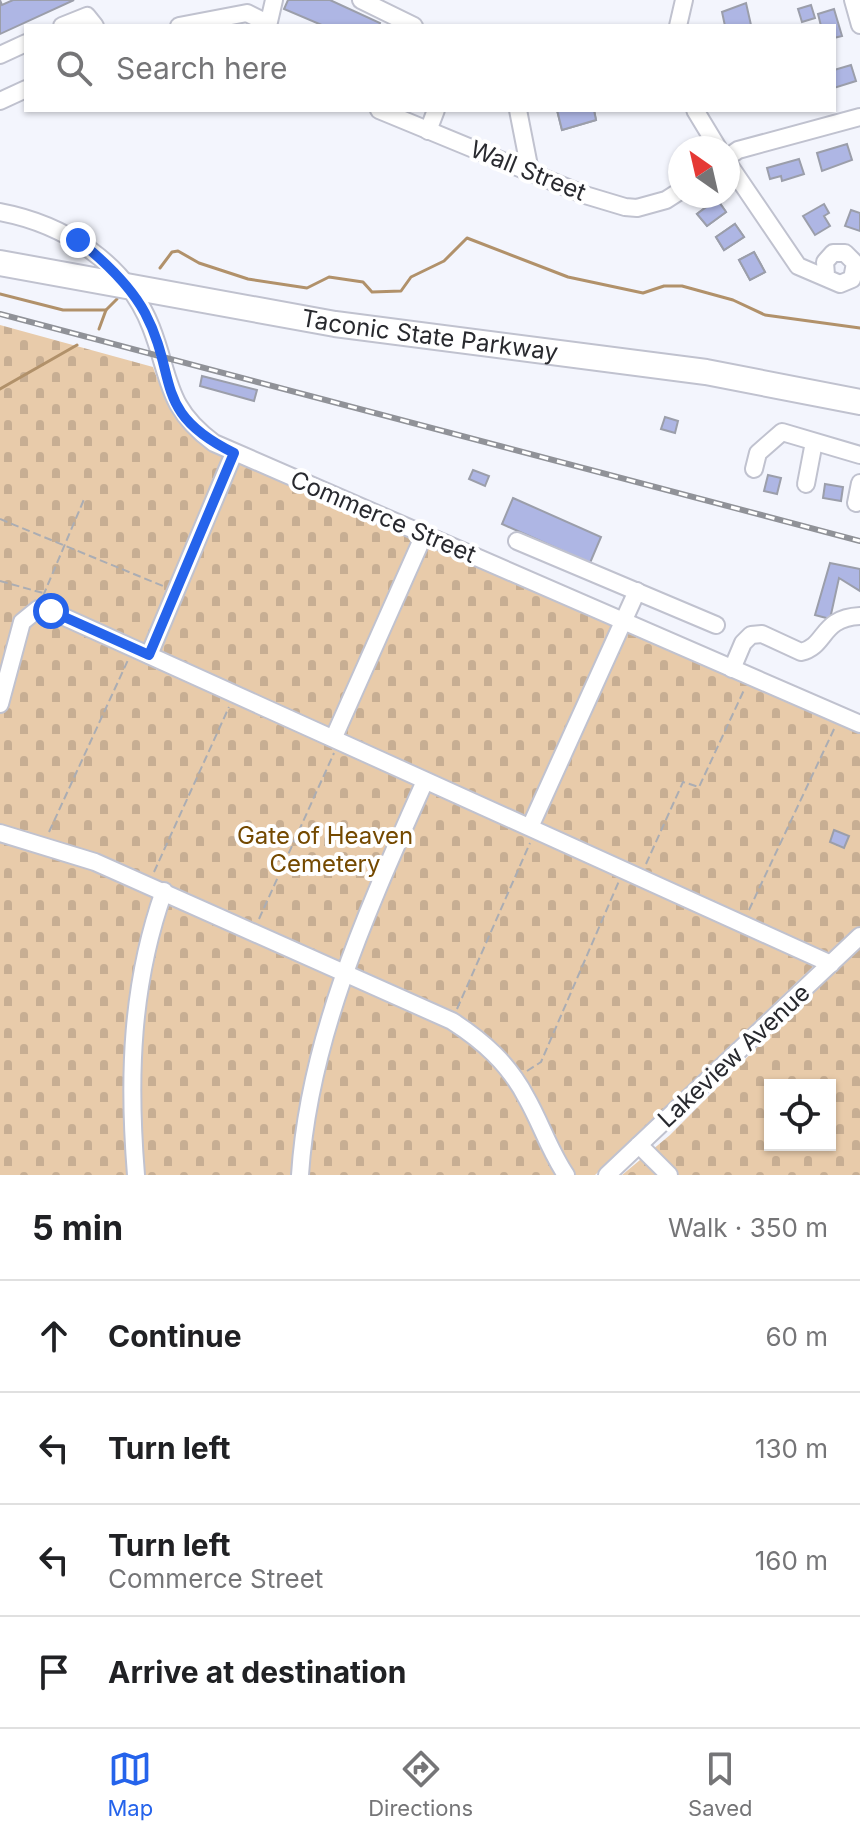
<!DOCTYPE html>
<meta charset="utf-8">
<style>
:root{--surface:#fff;--page:#f6f6f6;--text:#202124;--muted:#757577;--line:#e0e0e0;--accent:#2563eb}
body{margin:0;font-family:Inter,sans-serif;background:var(--page);color:var(--text)}
.controls{position:absolute;right:24px;bottom:24px;display:grid;overflow:hidden;border-radius:0px;box-shadow:0 2px 6px #0004}
.controls button{width:72px;height:72px;display:grid;place-items:center;padding:0;border:0;border-bottom:2px solid var(--line);background:var(--surface);color:var(--text);font:40px sans-serif}
.compass{position:absolute;left:668px;top:136px;width:72px;height:72px;border-radius:50%;background:var(--surface);box-shadow:0 2px 6px #0004;rotate:326deg}
.stop{position:absolute;width:24px;height:24px;margin:-18px;border:6px solid #2563eb;border-radius:50%;background:#fff}
.stop.end{background:#2563eb;border-color:#fff;box-shadow:0 2px 8px #0008}
.list{margin:0;padding:0;list-style:none}
h2{display:flex;justify-content:space-between;align-items:center;height:104px;margin:0;padding:0 32px;font-size:34px}
h2 small{font-size:26px;font-weight:400;color:var(--muted)}
.list li{display:grid;grid-template-columns:52px 1fr auto;gap:24px;align-items:center;box-sizing:border-box;height:112px;padding:0 32px;border-top:2px solid var(--line)}
.list b{display:block;font-size:30px;white-space:nowrap}
.list p{margin:0;font-size:26px;white-space:nowrap;color:var(--muted)}
.list em{font-size:26px;font-style:normal;color:var(--muted)}
.icon{flex:none;width:44px;height:44px;fill:none;stroke:currentColor;stroke-width:2;stroke-linecap:round;stroke-linejoin:round}
.map{position:relative;flex:none;width:860px;height:1175px;overflow:hidden}
.search{position:absolute;background:var(--surface);box-shadow:0 2px 6px #0004;left:24px;right:24px;top:24px;height:88px;display:flex;align-items:center;gap:20px;box-sizing:border-box;padding:0 28px;border-radius:0px;color:var(--muted);font-size:30px}
.sheet{height:552px;background:var(--surface)}
nav{display:flex;justify-content:space-around;align-items:center;box-sizing:border-box;height:112px;border-top:2px solid var(--line);background:var(--surface);font-size:22px;color:var(--muted)}
nav a{display:grid;justify-items:center;gap:4px}
nav .on{color:var(--accent)}
.map>svg:first-child{display:block}
.cemetery{fill:url(#cemetery-stones);fill-rule:evenodd}
.lines{fill:none;stroke-linecap:round;stroke-linejoin:round}
.stream{stroke:#b1916a;stroke-width:3}
.building{fill:#aeb6e4;stroke:#9b9eaa;stroke-width:2}
.minor-casing{stroke:#c0c2cf;stroke-width:20}
.highway-casing{stroke:#c0c2cf;stroke-width:28}
.path{stroke:#abadb3;stroke-width:2;stroke-dasharray:8 4;stroke-linecap:butt}
.minor{stroke:#fff;stroke-width:16}
.highway{stroke:#fff;stroke-width:24}
.rail-casing{stroke:#909298;stroke-width:6}
.rail{stroke:#fff;stroke-width:3;stroke-dasharray:9;stroke-linecap:butt}
.route{stroke:#2563eb;stroke-width:10}
.labels{text-anchor:middle;stroke-width:8;stroke-linejoin:round;paint-order:stroke}
.street-label{font-size:24px;fill:#28292e;stroke:#fff}
.park-label{font-size:24px;fill:#744900;stroke:#fff}
</style>
<div class="map">
<svg width="860" height="1175" viewBox="0 0 860 1175">
<defs>
<pattern id="cemetery-stones" width="16" height="16" patternUnits="userSpaceOnUse" patternTransform="scale(2)"><rect width="16" height="16" fill="#e8cbaa"/><path d="M2 7V4a2 2 0 0 1 4 0v3zM10 15v-3a2 2 0 0 1 4 0v3z" fill="#c7ae93"/></pattern>
</defs>
<rect width="100%" height="100%" fill="#f3f5fd"/>
<g class="cemetery">
<path d="M0,325l153,42c11,32 25,55 51,76l656,288v196l-39,32 -226,216h-595z"/>
<path d="M860,944v231h-238l48,-40zM770,1085h60v60h-60z"/>
</g>
<g class="lines">
<g class="stream">
<polyline points="160,268 172,252 178,251 199,263 248,279 307,288 329,277 363,282 372,292 401,291 411,277 444,261 467,238 568,277 643,293 664,286 682,286 733,300 765,315 860,328"/>
<polyline points="0,294 63,310 106,310"/>
<polyline points="99,329 106,310 117,299"/>
<polyline points="0,389 77,345"/>
</g>
</g>
<g class="building">
<polygon points="0,0 2,5 13,0 74,0 0,34"/>
<polygon points="288,0 330,0 380,23 379,26 324,26 284,9"/>
<polygon points="746,3 751,25 725,26 722,12"/>
<polygon points="811,5 815,18 802,22 798,9"/>
<polygon points="834,9 842,36 834,38 834,26 821,26 818,14"/>
<polygon points="851,65 856,81 834,88 834,70"/>
<polygon points="557,110 594,110 596,120 562,130"/>
<polygon points="557,110 594,110 596,120 562,130"/>
<polygon points="847,144 852,160 822,171 817,153"/>
<polygon points="799,159 804,174 782,181 781,176 770,179 767,168"/>
<polygon points="717,199 726,212 707,226 697,214"/>
<polygon points="717,199 726,212 707,226 697,214"/>
<polygon points="824,204 829,213 824,216 830,226 815,235 803,216"/>
<polygon points="851,210 860,213 860,231 845,226"/>
<polygon points="735,224 744,237 724,250 716,237"/>
<polygon points="735,224 744,237 724,250 716,237"/>
<polygon points="754,252 765,272 750,280 739,260"/>
<polygon points="754,252 765,272 750,280 739,260"/>
<polygon points="202,376 257,390 254,401 200,386"/>
<polygon points="665,417 678,421 675,433 661,429"/>
<polygon points="473,470 489,476 485,486 469,479"/>
<polygon points="768,475 781,478 777,494 764,491"/>
<polygon points="825,484 843,487 841,501 823,498"/>
<polygon points="513,498 601,537 590,563 502,524"/>
<polygon points="830,563 860,569 860,591 839,578 830,619 815,615"/>
<polygon points="834,830 849,836 844,848 830,842"/>
</g>
<g class="lines">
<g class="minor-casing">
<g id="minor">
<polyline points="361,0 414,26"/>
<polyline points="853,0 860,25"/>
<polyline points="62,26 87,16 95,26"/>
<polyline points="179,26 247,13 261,20 263,26"/>
<polyline points="268,26 274,0"/>
<polyline points="678,26 684,0"/>
<polyline points="0,55 26,43"/>
<polyline points="0,101 26,89"/>
<polyline points="379,110 585,195 625,207 637,208 666,200 680,191"/>
<polyline points="518,110 530,171"/>
<polyline points="695,110 718,148"/>
<polyline points="428,131 436,110"/>
<polyline points="728,157 738,150 860,117"/>
<polyline points="728,163 798,266 840,284 852,279 855,263 845,253 833,253 825,262 826,275"/>
<path d="M0,212c64,12 126,51 151,115 20,51 14,80 63,116l646,281"/>
<polyline points="754,469 758,453 782,432 860,455"/>
<polyline points="806,484 814,442"/>
<polyline points="856,503 860,483"/>
<polyline points="517,541 716,625"/>
<polyline points="149,655 234,453"/>
<path d="M732,669l11,-26 8,-8 11,-1 39,18c26,-6 19,-34 59,-36"/>
<polyline points="0,704 22,622 38,609 51,611 831,964"/>
<polyline points="334,737 419,546"/>
<polyline points="531,825 637,591"/>
<path d="M0,833l95,29 357,159c31,20 56,42 74,76 15,26 23,53 40,78"/>
<polyline points="639,1145 669,1175"/>
<path d="M136,1175c-8,-98 -5,-191 28,-284"/>
<path d="M300,1175c9,-139 69,-268 125,-394"/>
<polyline points="607,1175 860,936"/>
</g>
</g>
<g class="highway-casing">
<g id="highway">
<path id="s1" d="M0,263l335,61 371,48 154,30"/>
</g>
</g>
<g class="path">
<polyline points="0,519 163,586"/>
<polyline points="0,581 43,593"/>
<polyline points="43,596 85,497"/>
<polyline points="49,832 128,660"/>
<polyline points="646,864 683,782 699,787 744,690"/>
<polyline points="154,872 229,707"/>
<polyline points="749,910 835,727"/>
<polyline points="259,919 334,753"/>
<polyline points="457,1009 530,843"/>
<polyline points="527,1071 541,1062 619,881"/>
</g>
<use href="#minor" class="minor"/>
<use href="#highway" class="highway"/>
<g class="rail-casing">
<polyline id="rail" points="0,314 860,541"/>
</g>
<use href="#rail" class="rail"/>
</g>
<g class="lines">
<path class="route" d="M51,611l98,44 85,-202c-83,-41 -55,-75 -89,-140 -15,-28 -42,-53 -67,-73"/>
</g>
<g class="labels">
<g class="street-label">
<text transform="translate(528 171) rotate(22)" y="8">Wall Street</text>
<text dy="8" stroke="none"><textPath href="#s1" startOffset="436">Taconic State Parkway</textPath></text>
<text transform="translate(383 517) rotate(23)" y="8">Commerce Street</text>
<text transform="translate(734 1056) rotate(-43)" y="8">Lakeview Avenue</text>
</g>
<g class="park-label">
<text x="325" y="844">Gate of Heaven<tspan x="325" dy="28">Cemetery</tspan></text>
</g>
</g>
</svg>
<div class="controls">
<button><svg class="icon" aria-label="locate" viewBox="0 0 24 24"><circle cx="12" cy="12" r="6"/><path d="M12 2v4M12 18v4M2 12h4M18 12h4"/></svg></button>
</div>
<svg class="compass" viewBox="-18 -18 36 36"><path d="M0-13l5 13h-10z" fill="#e53935"/><path d="M0 13l5-13h-10z" fill="#757577"/></svg>
<div class="stop" style="left:51px;top:611px"></div>
<div class="stop end" style="left:78px;top:240px"></div>
<div class="search"><svg class="icon" aria-label="search" viewBox="0 0 24 24"><circle cx="10" cy="10" r="6"/><path d="M15 15l6 6"/></svg>Search here</div>
</div>
<section class="sheet">
<h2>5 min<small>Walk · 350 m</small></h2>
<ul class="list">
<li><svg class="icon" aria-label="ahead" viewBox="0 0 24 24"><path d="M12 20V5M6 11l6-6 6 6"/></svg><div><b>Continue</b></div><em>60 m</em></li>
<li><svg class="icon" aria-label="left" viewBox="0 0 24 24"><path d="M17 20v-9H6M10 6l-5 5 5 5"/></svg><div><b>Turn left</b></div><em>130 m</em></li>
<li><svg class="icon" aria-label="left" viewBox="0 0 24 24"><path d="M17 20v-9H6M10 6l-5 5 5 5"/></svg><div><b>Turn left</b><p>Commerce Street</p></div><em>160 m</em></li>
<li><svg class="icon" aria-label="arrive" viewBox="0 0 24 24"><path d="M6 21V4h12l-3 4 3 4H6"/></svg><div><b>Arrive at destination</b></div></li>
</ul>
</section>
<nav>
<a class="on"><svg class="icon" aria-label="map" viewBox="0 0 24 24"><path d="M3 6l6-2 6 2 6-2v14l-6 2-6-2-6 2zM9 4v14M15 6v14"/></svg>Map</a>
<a><svg class="icon" aria-label="directions" viewBox="0 0 24 24"><path d="M12 3l9 9-9 9-9-9zM9 14v-3h6M13 9l2 2-2 2"/></svg>Directions</a>
<a><svg class="icon" aria-label="saved" viewBox="0 0 24 24"><path d="M7 4h10v16l-5-4-5 4z"/></svg>Saved</a>
</nav>
